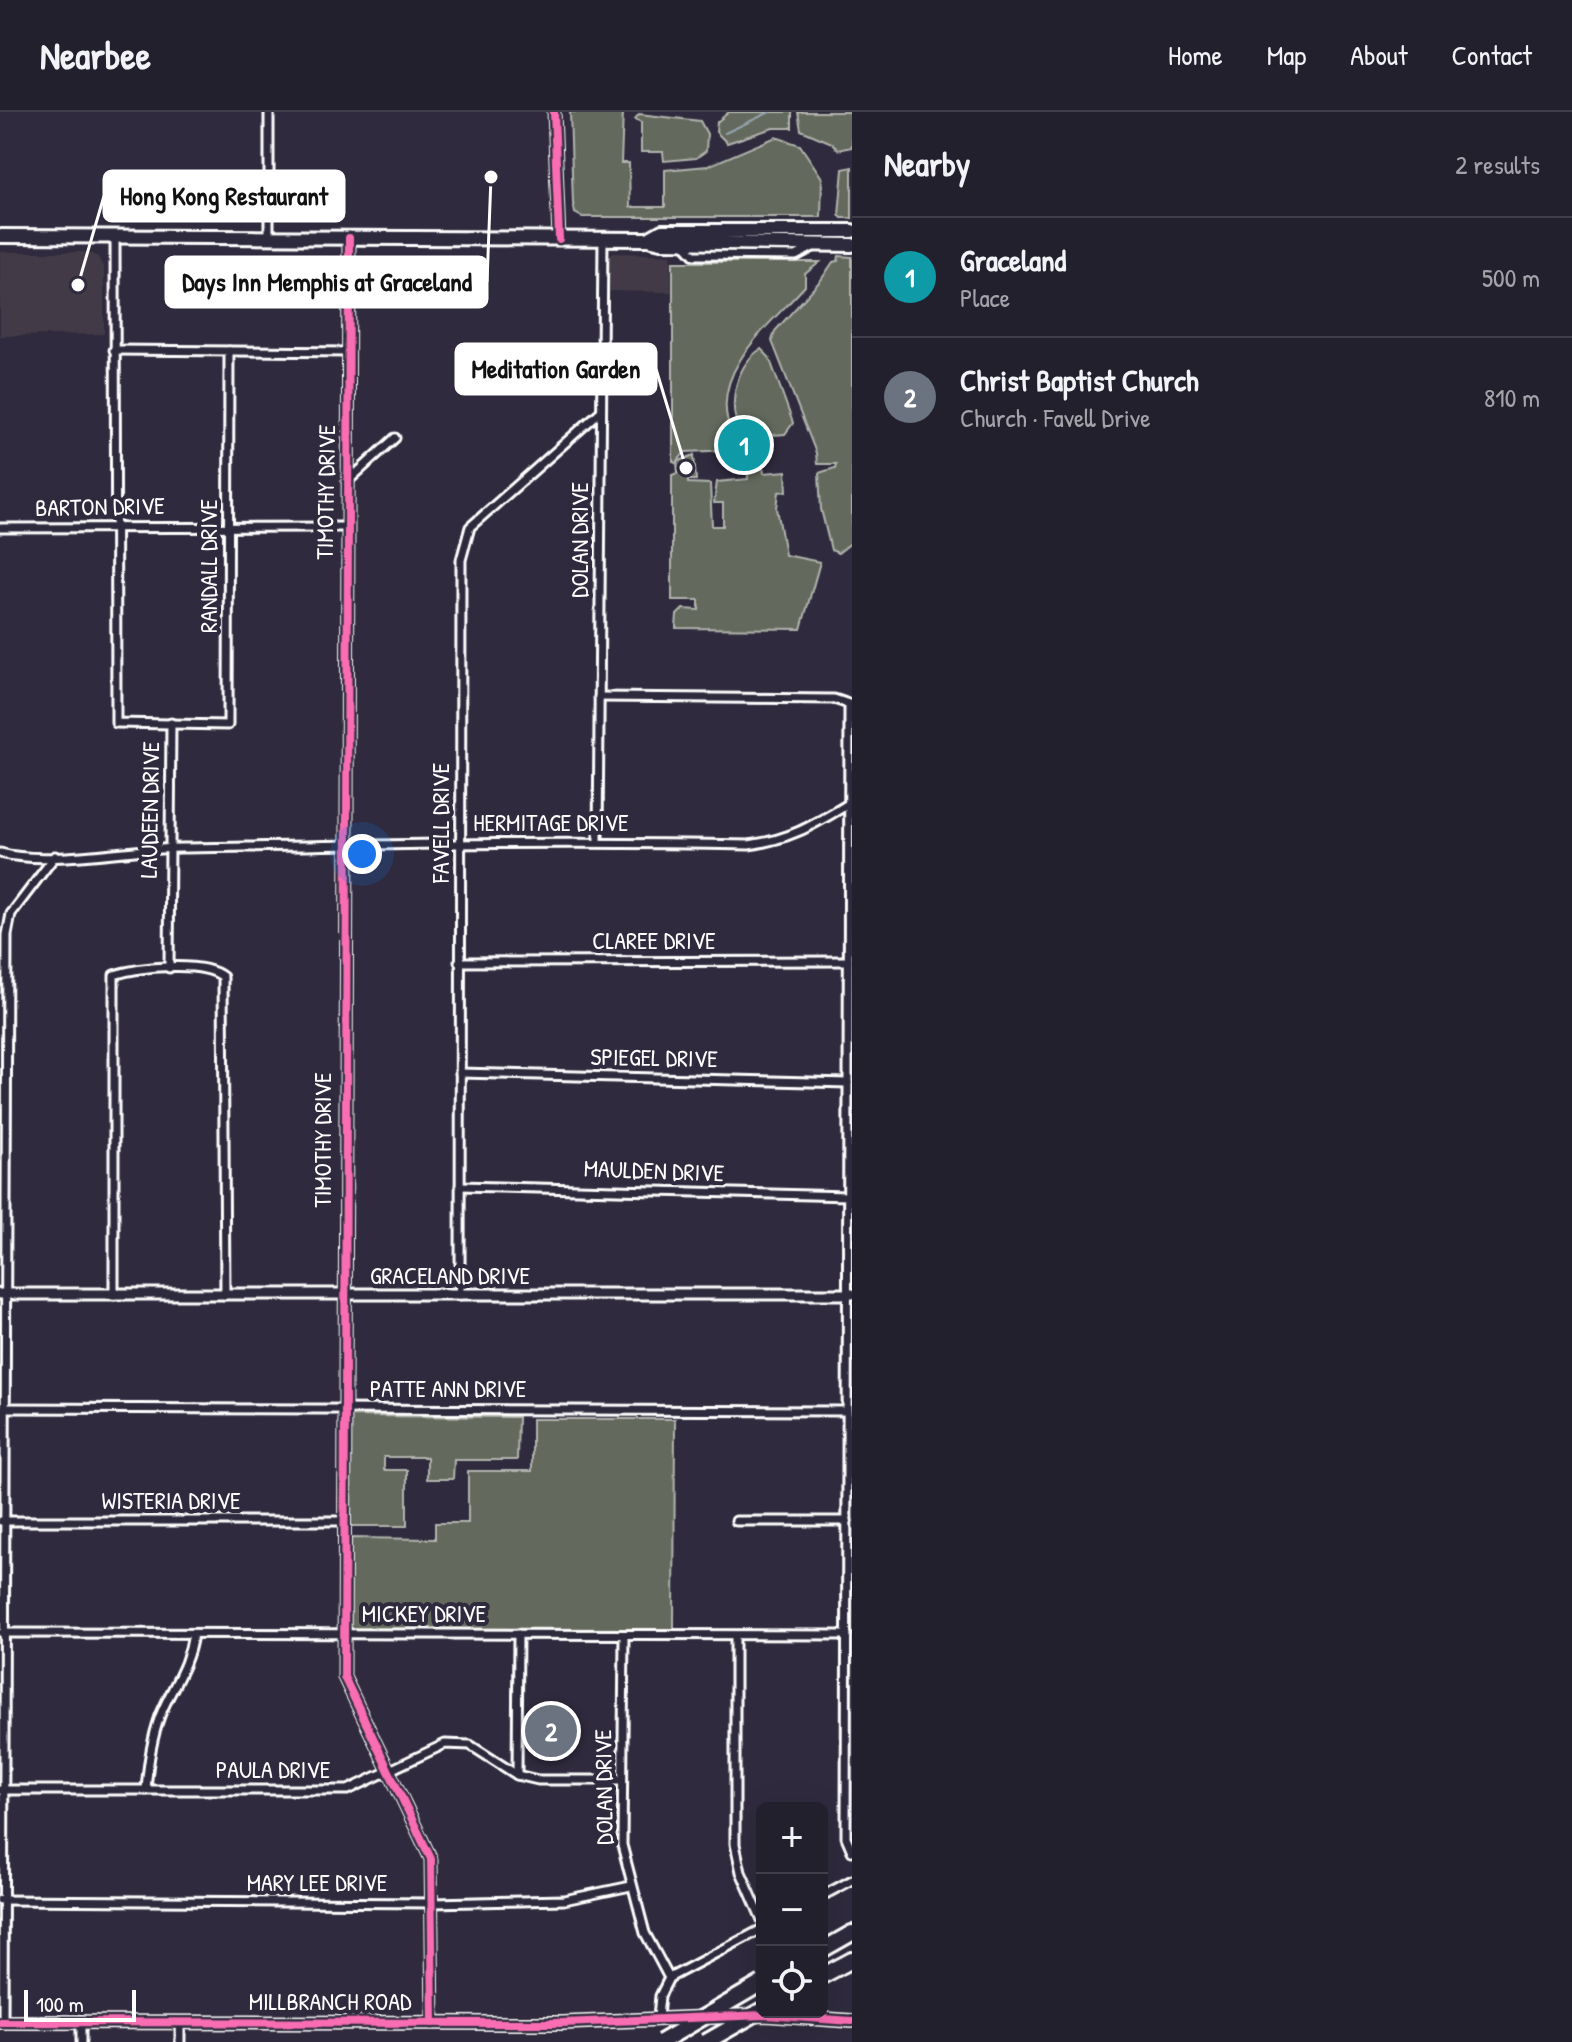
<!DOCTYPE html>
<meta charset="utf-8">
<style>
:root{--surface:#23202e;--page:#2f2d3a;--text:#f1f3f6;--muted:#a3a3aa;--line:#403e4a;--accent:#db2777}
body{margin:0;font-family:"Patrick Hand",sans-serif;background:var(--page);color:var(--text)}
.controls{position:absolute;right:24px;bottom:24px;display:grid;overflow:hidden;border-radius:12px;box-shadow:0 8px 32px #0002}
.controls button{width:72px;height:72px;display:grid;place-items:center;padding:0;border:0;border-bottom:2px solid var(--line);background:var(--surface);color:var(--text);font:40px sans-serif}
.scale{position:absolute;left:24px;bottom:20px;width:112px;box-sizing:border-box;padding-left:8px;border:4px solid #fff;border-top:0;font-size:22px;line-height:28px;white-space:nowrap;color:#fff;-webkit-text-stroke:6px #2f2a3d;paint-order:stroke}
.you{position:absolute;left:362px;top:742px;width:28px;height:28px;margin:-20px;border:6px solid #fff;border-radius:50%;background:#1a73e8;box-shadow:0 0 0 12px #1a73e833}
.badge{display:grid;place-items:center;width:52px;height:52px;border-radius:50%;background:var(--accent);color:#fff;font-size:26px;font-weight:700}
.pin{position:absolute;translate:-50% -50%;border:4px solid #fff;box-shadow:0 2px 8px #0006}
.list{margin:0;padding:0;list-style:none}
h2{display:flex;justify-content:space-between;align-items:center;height:104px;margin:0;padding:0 32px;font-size:34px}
h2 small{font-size:26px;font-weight:400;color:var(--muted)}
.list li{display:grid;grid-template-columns:52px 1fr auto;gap:24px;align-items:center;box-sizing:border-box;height:120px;padding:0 32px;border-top:2px solid var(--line)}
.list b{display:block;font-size:30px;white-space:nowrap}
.list p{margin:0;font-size:26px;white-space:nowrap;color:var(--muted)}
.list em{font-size:26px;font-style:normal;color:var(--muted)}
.icon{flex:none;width:44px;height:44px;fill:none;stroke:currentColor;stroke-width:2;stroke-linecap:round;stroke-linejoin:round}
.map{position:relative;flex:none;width:852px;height:1930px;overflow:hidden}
header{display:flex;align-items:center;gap:48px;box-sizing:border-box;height:112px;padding:0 40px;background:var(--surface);border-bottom:2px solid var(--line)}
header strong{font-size:38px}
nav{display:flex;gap:44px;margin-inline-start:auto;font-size:28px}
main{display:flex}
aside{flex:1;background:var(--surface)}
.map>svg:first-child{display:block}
.built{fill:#423b47}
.green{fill:#636a5d;stroke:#b1b4ae;stroke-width:2}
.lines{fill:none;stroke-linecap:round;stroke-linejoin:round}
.stream{stroke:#95a4af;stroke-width:2}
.minor-casing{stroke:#fff;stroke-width:13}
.tertiary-casing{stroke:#fff;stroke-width:15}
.secondary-casing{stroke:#fff;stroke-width:16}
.primary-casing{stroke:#fff;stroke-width:18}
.motorway-casing{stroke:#fff;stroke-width:20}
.minor{stroke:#2f2a3d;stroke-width:7}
.tertiary{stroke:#2f2a3d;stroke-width:9}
.secondary{stroke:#2f2a3d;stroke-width:10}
.primary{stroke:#2f2a3d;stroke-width:12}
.motorway{stroke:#2f2a3d;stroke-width:14}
.motorway-bridge-casing{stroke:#fff;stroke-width:20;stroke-linecap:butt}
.motorway-bridge{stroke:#2f2a3d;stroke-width:14}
.cycleway-casing{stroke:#2f2a3d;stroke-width:13}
.cycleway{stroke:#f96db3;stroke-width:8}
.labels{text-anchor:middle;stroke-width:8;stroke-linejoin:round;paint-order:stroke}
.street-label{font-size:24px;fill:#fff;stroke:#2f2a3d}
.leader{fill:none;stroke:#fff;stroke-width:3}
.callout-dot{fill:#fff;stroke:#2f2a3d;stroke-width:3}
.callout{fill:#fff;stroke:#fff;stroke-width:3}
.callout-label{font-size:26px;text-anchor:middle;font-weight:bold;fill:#111}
</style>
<header>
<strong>Nearbee</strong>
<nav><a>Home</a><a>Map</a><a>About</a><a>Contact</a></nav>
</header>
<main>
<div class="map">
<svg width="852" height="1930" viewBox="0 0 852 1930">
<rect width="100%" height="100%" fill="#2f2a3d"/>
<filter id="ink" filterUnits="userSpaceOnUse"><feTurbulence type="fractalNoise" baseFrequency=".0125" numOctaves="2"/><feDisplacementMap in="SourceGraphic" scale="16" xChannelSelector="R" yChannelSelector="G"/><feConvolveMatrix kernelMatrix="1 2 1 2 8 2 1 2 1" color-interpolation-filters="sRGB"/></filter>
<g filter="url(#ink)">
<g class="built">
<polygon points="0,140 87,140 98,145 104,157 104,222 0,224"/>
<polygon points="613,141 671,143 671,180 610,179 610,144"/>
</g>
<g class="green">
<polygon points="570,0 623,0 621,51 629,51 630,95 665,95 665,58 708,54 776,25 800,33 822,66 821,105 582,105 575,101 573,91"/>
<polygon points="729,0 792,0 792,16 773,16 727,31 716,20 717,10"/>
<polygon points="798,0 852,0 852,35 838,38 832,31 801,18"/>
<polygon points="639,2 700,9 707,22 706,39 696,46 664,49 663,40 641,40 641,10 635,7"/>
<polygon points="852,55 852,106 842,106 839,103 843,57"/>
<polygon points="839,144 852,145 852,430 838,441 831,438 821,397 819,361 835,356 836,352 817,352 816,341 772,229 775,219 821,168 833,150 838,149"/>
<path d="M673,150h147l-15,12v12c-32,36 -92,82 -77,136 4,17 16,22 32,23v4l-75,3 -8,10 17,-7 2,25h-8v3l22,1 2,42h11v-23h-9l3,-21 31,-3 -1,-15 9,-1 1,5h6l1,5 22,-2 1,20 -8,1 -2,16 8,47 35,7 -19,67 -125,-1 1,-13 6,-6 16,1v-10h-27v-125l6,-2 -1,-10 -4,-1z"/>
<path d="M761,237l8,8 24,66 -8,11 -36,3 -11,-10c-10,-26 -1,-63 23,-78z"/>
<polygon points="351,1304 518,1305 517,1348 454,1348 453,1367 427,1367 427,1345 384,1345 384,1358 407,1358 407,1414 350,1414"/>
<polygon points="532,1307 675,1307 674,1519 348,1518 349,1426 435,1427 435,1411 468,1411 468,1359 532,1359"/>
</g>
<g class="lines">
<polyline class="stream" points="725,21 770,0"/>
<g class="minor-casing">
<g id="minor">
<polyline points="115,125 116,611 228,613 229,239"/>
<polyline points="269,126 269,0"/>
<polyline points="683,131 694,143 701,143 796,144 815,134"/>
<polyline points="114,238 347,240"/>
<polyline points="347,370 395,326"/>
<polyline points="0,416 345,415"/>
<polyline points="599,585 834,587 849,592 846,1725 852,1739"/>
<polyline points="598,730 603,127"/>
<path d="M0,741c48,13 130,-5 182,-5 189,-3 378,-7 567,-3 43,-6 64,-20 101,-42"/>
<polyline points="459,850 848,849"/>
<polyline points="169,856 171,611"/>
<polyline points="460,961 848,971"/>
<polyline points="460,1074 848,1084"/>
<path d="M114,1183v-320c25,-8 89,-15 109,2l2,318"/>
<polyline points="460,1183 461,448 470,415 601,299"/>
<polyline points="2,1296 847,1299"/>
<polyline points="1,1409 343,1409"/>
<polyline points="736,1409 847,1409"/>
<polyline points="2,1521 847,1523"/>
<polyline points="624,1524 622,1733 645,1821 669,1866"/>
<polyline points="735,1524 735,1732 741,1760 762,1808"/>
<polyline points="517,1663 518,1522"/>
<polyline points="0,1678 348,1678 445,1632 470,1633 517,1663 538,1668 622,1668"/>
<path d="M146,1678c2,-26 5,-49 14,-74 12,-30 28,-48 33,-82"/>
<polyline points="822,1784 852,1768"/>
<polyline points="0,1788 433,1791 564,1788 631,1774"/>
<polyline points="658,1905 660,1884 669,1866 762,1817"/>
<polyline points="3,1910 7,823 11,802 55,744"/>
<polyline points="180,1910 180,1930"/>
<polyline points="81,1930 81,1908"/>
</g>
</g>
<g class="tertiary-casing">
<g id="tertiary">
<polyline points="554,0 559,127"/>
<polyline points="349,126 344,1565 431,1747 433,1911"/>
<polyline points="0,1182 852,1182"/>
</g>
</g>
<g class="secondary-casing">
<polyline id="secondary" points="0,1910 562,1911 765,1903 852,1909"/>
</g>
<g class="primary-casing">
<g id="primary">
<polyline points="0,124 648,127 661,130 852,133"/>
<polyline points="648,127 662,119 852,119"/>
</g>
</g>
<g class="motorway-casing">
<g id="motorway">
<polyline points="822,1838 852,1821"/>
<polyline points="822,1864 852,1848"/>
</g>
</g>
<use href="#minor" class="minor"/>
<use href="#tertiary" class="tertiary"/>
<use href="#secondary" class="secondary"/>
<use href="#primary" class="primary"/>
<use href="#motorway" class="motorway"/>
<g class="motorway-bridge-casing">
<g id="motorway-bridge">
<polyline points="661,1930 762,1871"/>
<polyline points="706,1930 762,1898"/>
</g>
</g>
<use href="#motorway-bridge" class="motorway-bridge"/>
<g class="cycleway-casing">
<g id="cycleway">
<polyline points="554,0 559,127"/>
<polyline points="349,126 344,1565 431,1747 433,1911"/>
<polyline points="0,1910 562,1911 765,1903 852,1909"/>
</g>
</g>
<use href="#cycleway" class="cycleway"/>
</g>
</g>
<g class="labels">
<g class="street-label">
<text transform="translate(326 380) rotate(-89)" y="8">TIMOTHY DRIVE</text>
<text transform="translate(100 395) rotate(-1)" y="8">BARTON DRIVE</text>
<text transform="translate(580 428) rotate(-90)" y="8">DOLAN DRIVE</text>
<text transform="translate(209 454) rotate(-90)" y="8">RANDALL DRIVE</text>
<text transform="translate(150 698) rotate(-89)" y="8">LAUDEEN DRIVE</text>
<text transform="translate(441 711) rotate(-90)" y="8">FAVELL DRIVE</text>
<text x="551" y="719">HERMITAGE DRIVE</text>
<text x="654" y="837">CLAREE DRIVE</text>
<text transform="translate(654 946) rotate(1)" y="8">SPIEGEL DRIVE</text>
<text transform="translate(323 1028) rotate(-90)" y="8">TIMOTHY DRIVE</text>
<text transform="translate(654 1059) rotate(2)" y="8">MAULDEN DRIVE</text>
<text x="450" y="1172">GRACELAND DRIVE</text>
<text x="448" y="1285">PATTE ANN DRIVE</text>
<text x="171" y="1397">WISTERIA DRIVE</text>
<text x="424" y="1510">MICKEY DRIVE</text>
<text x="273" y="1666">PAULA DRIVE</text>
<text transform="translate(604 1675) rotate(-91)" y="8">DOLAN DRIVE</text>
<text x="317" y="1779">MARY LEE DRIVE</text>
<text x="330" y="1898">MILLBRANCH ROAD</text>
</g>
</g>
<path class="leader" d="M78 173L104 84M491 65L487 170M686 356L656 257"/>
<g class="callout-dot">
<circle cx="78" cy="173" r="8"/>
<circle cx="491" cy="65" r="8"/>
<circle cx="686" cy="356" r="8"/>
</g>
<g class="callout">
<rect x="104" y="59" width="240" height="50" rx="8"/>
<rect x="166" y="145" width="321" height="50" rx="8"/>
<rect x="456" y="232" width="200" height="50" rx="8"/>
</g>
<g class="callout-label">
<text x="224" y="93">Hong Kong Restaurant</text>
<text x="327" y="179">Days Inn Memphis at Graceland</text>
<text x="556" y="266">Meditation Garden</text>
</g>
</svg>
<div class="controls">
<button>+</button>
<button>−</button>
<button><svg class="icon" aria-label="locate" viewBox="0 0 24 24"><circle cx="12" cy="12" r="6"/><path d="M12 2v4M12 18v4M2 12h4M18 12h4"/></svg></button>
</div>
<div class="scale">100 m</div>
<div class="you"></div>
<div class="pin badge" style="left:744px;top:333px;background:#0f9aa8">1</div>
<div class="pin badge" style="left:551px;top:1619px;background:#6b7280">2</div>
</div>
<aside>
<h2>Nearby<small>2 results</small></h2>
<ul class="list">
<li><span class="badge" style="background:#0f9aa8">1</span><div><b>Graceland</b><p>Place</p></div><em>500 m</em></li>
<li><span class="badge" style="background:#6b7280">2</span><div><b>Christ Baptist Church</b><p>Church · Favell Drive</p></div><em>810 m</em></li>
</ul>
</aside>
</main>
